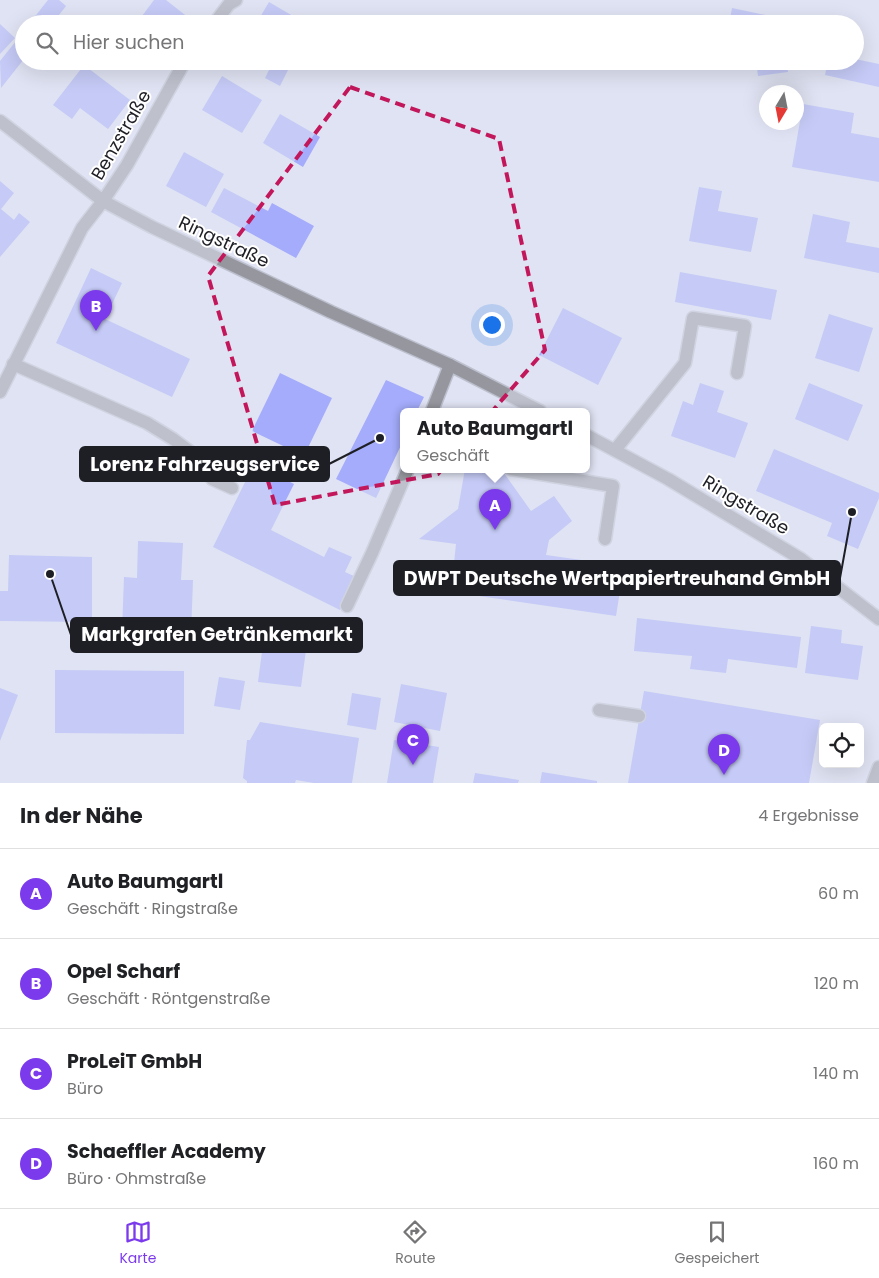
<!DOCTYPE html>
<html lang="de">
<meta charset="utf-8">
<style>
:root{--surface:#fff;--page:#f6f6f6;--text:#202124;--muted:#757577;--line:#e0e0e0;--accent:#7c3aed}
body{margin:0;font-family:Poppins,sans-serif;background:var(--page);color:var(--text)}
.controls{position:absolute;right:15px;bottom:15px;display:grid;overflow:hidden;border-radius:8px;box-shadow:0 5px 20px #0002}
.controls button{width:45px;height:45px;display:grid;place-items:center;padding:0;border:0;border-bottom:1px solid var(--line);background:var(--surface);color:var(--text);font:25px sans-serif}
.compass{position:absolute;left:759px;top:85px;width:45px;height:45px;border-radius:50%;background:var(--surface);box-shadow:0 5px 20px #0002;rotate:190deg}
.you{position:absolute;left:491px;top:324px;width:18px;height:18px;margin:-12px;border:4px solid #fff;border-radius:50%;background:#1a73e8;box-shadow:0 0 0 8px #1a73e833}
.badge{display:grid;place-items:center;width:32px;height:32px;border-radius:50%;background:var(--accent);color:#fff;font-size:16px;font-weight:700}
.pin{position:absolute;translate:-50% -41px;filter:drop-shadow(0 1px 2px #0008)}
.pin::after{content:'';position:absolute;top:26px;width:18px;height:15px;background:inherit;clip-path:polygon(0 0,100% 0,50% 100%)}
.popup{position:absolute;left:400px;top:408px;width:190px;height:65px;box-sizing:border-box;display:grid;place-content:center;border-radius:8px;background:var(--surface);filter:drop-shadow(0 1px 4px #0005);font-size:16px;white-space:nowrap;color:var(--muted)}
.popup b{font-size:19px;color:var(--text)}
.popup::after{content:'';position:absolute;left:50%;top:100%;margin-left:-10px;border:10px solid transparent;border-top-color:var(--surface)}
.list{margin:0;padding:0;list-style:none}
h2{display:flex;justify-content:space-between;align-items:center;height:65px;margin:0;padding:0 20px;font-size:21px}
h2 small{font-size:16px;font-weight:400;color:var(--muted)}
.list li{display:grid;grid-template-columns:32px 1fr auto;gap:15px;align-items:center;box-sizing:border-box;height:90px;padding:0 20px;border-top:1px solid var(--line)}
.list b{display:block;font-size:19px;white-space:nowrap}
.list p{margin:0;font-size:16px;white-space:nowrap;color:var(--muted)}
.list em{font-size:16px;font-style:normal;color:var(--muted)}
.icon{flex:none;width:28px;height:28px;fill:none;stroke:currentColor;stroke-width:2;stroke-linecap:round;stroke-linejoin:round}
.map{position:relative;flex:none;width:879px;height:783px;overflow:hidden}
.search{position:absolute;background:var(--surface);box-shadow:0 5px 20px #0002;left:15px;right:15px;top:15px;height:55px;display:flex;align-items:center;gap:12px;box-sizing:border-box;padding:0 18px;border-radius:28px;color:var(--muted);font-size:19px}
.sheet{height:425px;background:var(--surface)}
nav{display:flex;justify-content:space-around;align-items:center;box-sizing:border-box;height:70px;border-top:1px solid var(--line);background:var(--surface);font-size:14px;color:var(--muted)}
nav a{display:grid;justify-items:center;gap:2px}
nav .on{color:var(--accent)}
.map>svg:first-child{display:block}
.building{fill:#a4acfb}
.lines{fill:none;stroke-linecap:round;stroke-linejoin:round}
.minor-casing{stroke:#bdc0ce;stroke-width:15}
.minor{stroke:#96979e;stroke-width:12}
.marked{fill:none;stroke:#c2185b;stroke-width:4;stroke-dasharray:10 6;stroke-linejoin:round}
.labels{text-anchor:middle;stroke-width:4;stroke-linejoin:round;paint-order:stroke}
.street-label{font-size:18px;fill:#1e1f25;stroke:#fff}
.leader{fill:none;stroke:#1e1f25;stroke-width:2}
.callout-dot{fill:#1e1f25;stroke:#fff;stroke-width:2}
.callout{fill:#1e1f25;stroke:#1e1f25;stroke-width:2}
.callout-label{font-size:19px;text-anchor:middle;font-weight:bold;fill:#fff}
</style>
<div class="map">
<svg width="879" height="783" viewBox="0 0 879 783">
<rect width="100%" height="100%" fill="#e0e3f3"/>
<g class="building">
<polygon points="48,0 59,0 66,6 52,24 29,24"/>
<polygon points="154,0 166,0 194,22 193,24 136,24"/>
<polygon points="269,2 298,19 295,24 256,24"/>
<polygon points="732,8 785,19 785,24 729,24"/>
<polygon points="0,24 15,38 0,54"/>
<polygon points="24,31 24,59 1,88 0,61"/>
<polygon points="855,59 879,64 879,87 825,75 828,61 855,61"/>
<polygon points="756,61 787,61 788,72 758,76"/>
<polygon points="273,62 288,70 280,86 265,78"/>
<polygon points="84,65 130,100 108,129 80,108 72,119 53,105"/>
<polygon points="222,76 262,100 242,133 202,110"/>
<polygon points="803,104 854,113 851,133 879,138 879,182 792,167"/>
<polygon points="280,114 320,137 303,167 263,143"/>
<polygon points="184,152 224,174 206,207 166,186"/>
<polygon points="0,181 14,193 1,209 14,220 19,213 30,222 0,257"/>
<polygon points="699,187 722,191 718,211 758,218 751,252 689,241"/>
<polygon points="224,188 268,211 272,203 314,226 296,258 211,212"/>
<polygon points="813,214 850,222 846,242 879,248 879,273 804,258"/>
<polygon points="91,268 122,283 105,319 190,359 172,397 56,343"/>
<polygon points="680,272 777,290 771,320 675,302"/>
<polygon points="563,308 622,338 598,385 539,355"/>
<polygon points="829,314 873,328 859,372 815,358"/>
<polygon points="280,373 332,398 304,456 252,431"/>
<polygon points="386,380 424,397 417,411 404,411 404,439 376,498 336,479"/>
<polygon points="700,383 724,391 717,412 748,423 735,458 671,436 683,401 693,405"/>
<polygon points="809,383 863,405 848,441 795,419"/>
<polygon points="774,449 879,493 879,498 858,549 827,536 832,523 756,491"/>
<polygon points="254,464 294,484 271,530 324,557 329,547 352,557 345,572 356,577 340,610 213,547"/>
<polygon points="465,469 501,469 531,511 554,496 572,521 549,540 546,555 624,566 616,616 451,592 456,544 419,539 458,509"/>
<polygon points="138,541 183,543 181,580 193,580 191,634 122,631 124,577 137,578"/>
<polygon points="9,555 92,557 92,622 0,621 0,591 8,591"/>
<polygon points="637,618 801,637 797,668 728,659 726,673 690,669 692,656 634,651"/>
<polygon points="811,626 842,630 841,643 863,646 858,680 805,673"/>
<polygon points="263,644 306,650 301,687 258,682"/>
<polygon points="55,670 184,671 184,734 55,733"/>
<polygon points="219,677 245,681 240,710 214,706"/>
<polygon points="401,684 447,693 440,731 394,722"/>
<polygon points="0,688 18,695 0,741"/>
<polygon points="644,691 820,720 809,783 628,783"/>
<polygon points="352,693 381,698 376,730 347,725"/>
<polygon points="260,722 359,738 352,783 314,783 296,780 295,783 247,783 247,781 243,778 247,740 250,740"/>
<polygon points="394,740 439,747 433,783 387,783"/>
<polygon points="542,772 597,781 597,783 540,783"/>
<polygon points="475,773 519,780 518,783 473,783"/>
</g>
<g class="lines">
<g class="minor-casing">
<g id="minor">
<polyline points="214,24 229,4 236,0"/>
<polyline points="0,121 103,201 152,227 331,312 450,365 540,411"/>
<polyline points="13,364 147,423 173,439 200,459 212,479 232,488"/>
<polyline points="0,392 82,228 103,201 127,165 185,61"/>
<polyline points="432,411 450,365"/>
<polyline points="586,435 668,479 801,559 879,619"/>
<polyline points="615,450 685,363 693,318 745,326 737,373"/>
<polyline points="511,469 613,486 605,539"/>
<polyline points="347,606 372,553 408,469"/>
<polyline points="599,710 639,716"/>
<polyline points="873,783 879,767"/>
</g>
</g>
<use href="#minor" class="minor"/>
</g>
<path d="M0 0H879V783H0ZM350,87l149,52 46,211 -107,124 -163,31 -67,-229z" fill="#e0e3f3" fill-opacity=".55" fill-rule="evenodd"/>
<path class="marked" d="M350,87l149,52 46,211 -107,124 -163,31 -67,-229z"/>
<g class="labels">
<g class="street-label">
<text transform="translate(121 135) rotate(-60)" y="6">Benzstraße</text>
<text transform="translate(224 242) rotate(25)" y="6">Ringstraße</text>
<text transform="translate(746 505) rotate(31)" y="6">Ringstraße</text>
</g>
</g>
<path class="leader" d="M380 438L329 464M852 512L840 578M50 574L71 635"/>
<g class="callout-dot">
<circle cx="380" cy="438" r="5"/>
<circle cx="852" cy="512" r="5"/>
<circle cx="50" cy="574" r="5"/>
</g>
<g class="callout">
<rect x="80" y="447" width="249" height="34" rx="5"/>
<rect x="394" y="561" width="446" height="34" rx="5"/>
<rect x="71" y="618" width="291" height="34" rx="5"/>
</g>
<g class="callout-label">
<text x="205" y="471">Lorenz Fahrzeugservice</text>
<text x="617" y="585">DWPT Deutsche Wertpapiertreuhand GmbH</text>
<text x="217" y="641">Markgrafen Getränkemarkt</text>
</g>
</svg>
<div class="controls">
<button><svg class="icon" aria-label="locate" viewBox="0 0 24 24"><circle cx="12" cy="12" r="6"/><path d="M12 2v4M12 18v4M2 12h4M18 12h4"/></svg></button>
</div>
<svg class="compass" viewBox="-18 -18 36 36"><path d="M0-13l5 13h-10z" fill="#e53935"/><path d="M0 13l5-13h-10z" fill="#757577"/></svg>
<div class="you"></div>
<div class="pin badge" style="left:495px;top:530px">A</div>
<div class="popup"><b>Auto Baumgartl</b>Geschäft</div>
<div class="pin badge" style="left:96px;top:331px">B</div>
<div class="pin badge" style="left:413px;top:765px">C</div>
<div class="pin badge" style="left:724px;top:775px">D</div>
<div class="search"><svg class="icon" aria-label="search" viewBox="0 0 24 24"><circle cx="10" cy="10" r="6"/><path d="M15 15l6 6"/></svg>Hier suchen</div>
</div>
<section class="sheet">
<h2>In der Nähe<small>4 Ergebnisse</small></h2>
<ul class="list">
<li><span class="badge">A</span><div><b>Auto Baumgartl</b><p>Geschäft · Ringstraße</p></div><em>60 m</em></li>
<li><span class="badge">B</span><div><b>Opel Scharf</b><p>Geschäft · Röntgenstraße</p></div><em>120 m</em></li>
<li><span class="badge">C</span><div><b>ProLeiT GmbH</b><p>Büro</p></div><em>140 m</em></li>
<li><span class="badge">D</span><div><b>Schaeffler Academy</b><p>Büro · Ohmstraße</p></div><em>160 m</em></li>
</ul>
</section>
<nav>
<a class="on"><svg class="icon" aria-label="map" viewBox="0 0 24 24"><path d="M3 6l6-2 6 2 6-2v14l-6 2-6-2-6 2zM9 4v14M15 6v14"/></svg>Karte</a>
<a><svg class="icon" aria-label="directions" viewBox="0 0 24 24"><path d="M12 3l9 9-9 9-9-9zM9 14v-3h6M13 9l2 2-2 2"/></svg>Route</a>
<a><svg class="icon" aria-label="saved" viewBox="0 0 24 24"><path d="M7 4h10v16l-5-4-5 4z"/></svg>Gespeichert</a>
</nav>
